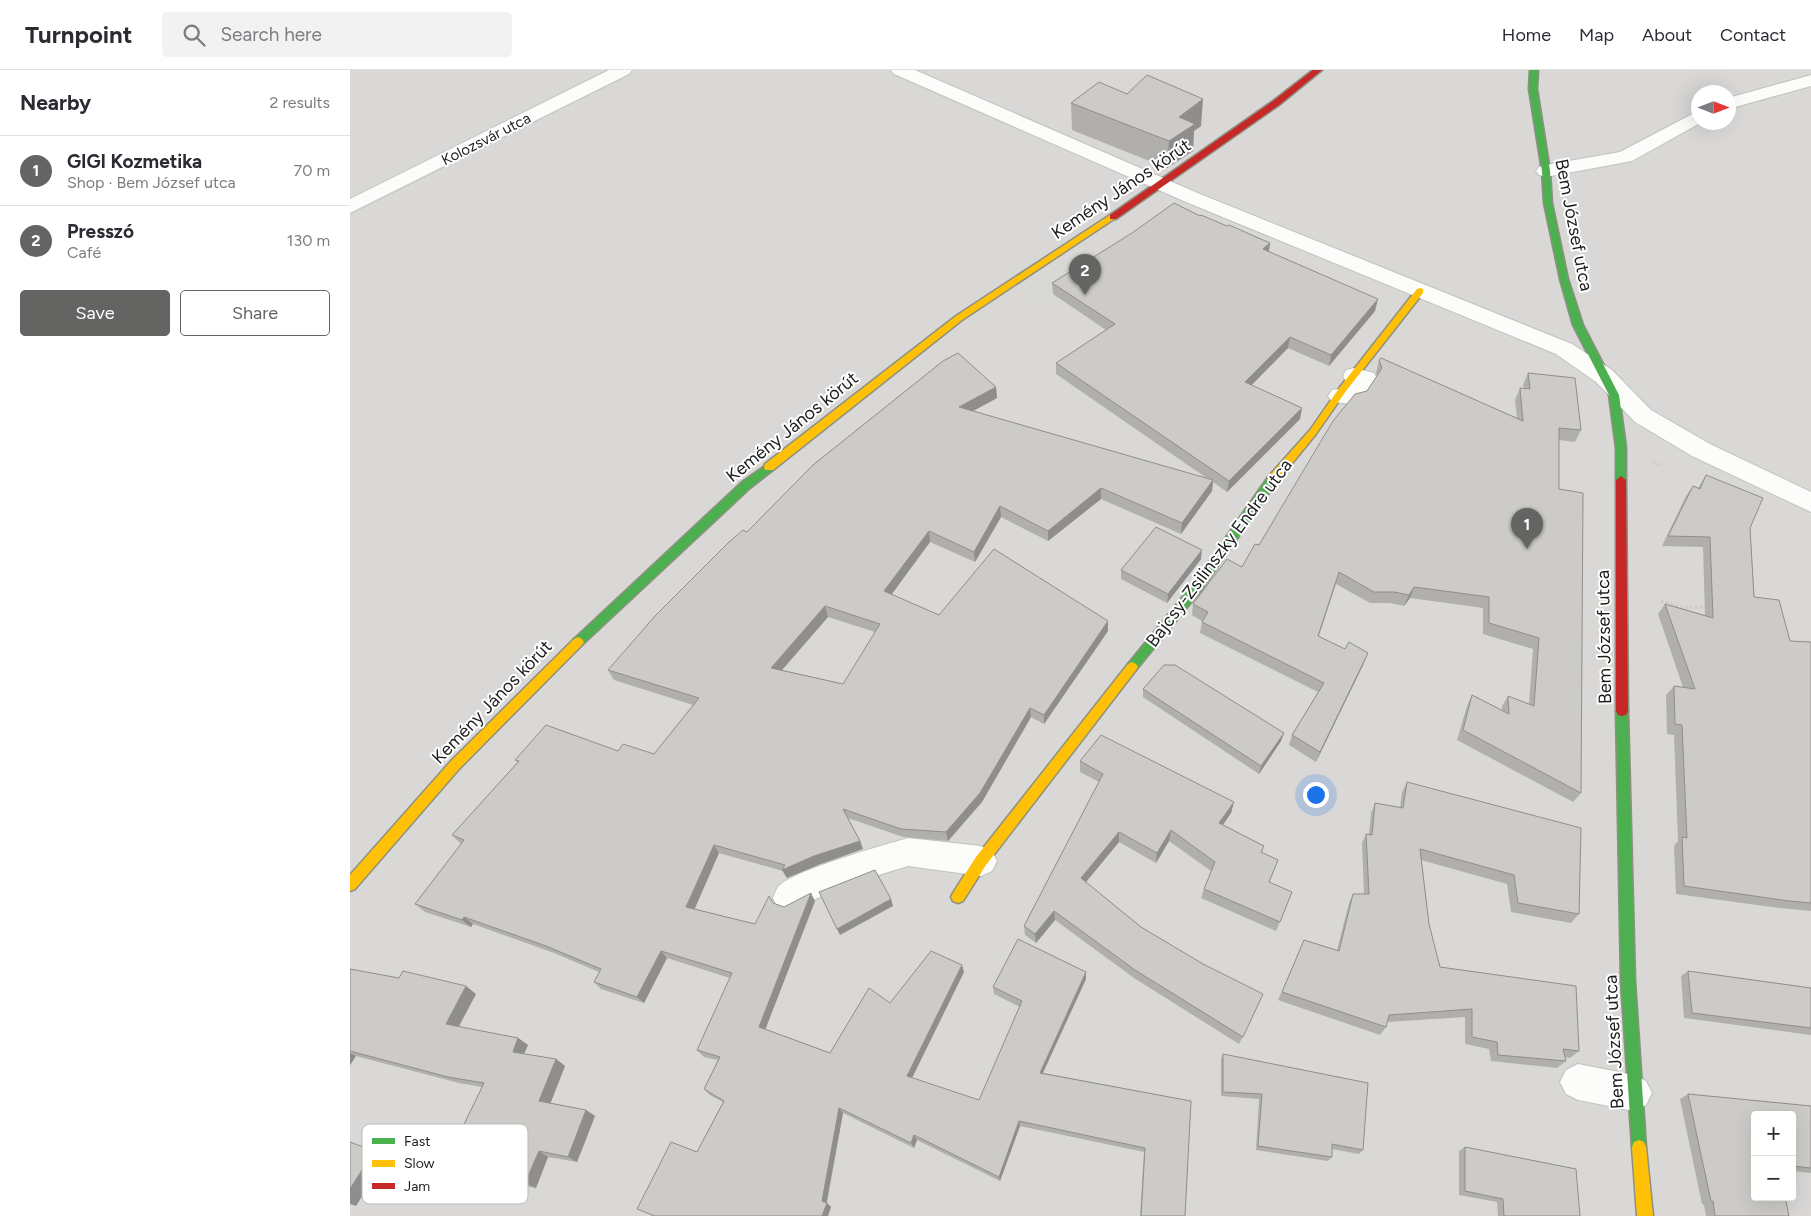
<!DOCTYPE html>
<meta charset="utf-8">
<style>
:root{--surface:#fff;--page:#f2f2f3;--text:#2b2b33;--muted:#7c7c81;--line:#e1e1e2;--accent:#646462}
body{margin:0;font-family:Figtree,sans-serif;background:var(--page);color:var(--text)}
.controls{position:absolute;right:15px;bottom:15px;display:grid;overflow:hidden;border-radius:5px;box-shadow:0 5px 20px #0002}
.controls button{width:45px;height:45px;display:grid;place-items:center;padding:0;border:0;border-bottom:1px solid var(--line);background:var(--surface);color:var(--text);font:25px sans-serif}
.compass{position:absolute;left:1341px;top:15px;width:45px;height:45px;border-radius:50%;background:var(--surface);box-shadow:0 5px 20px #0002;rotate:90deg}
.you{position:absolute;left:965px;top:724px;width:18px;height:18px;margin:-12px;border:4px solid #fff;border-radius:50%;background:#1a73e8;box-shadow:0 0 0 8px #1a73e833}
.badge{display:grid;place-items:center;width:32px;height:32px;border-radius:50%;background:var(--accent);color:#fff;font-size:16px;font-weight:700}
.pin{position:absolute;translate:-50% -41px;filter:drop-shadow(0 1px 2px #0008)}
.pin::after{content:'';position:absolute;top:26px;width:18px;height:15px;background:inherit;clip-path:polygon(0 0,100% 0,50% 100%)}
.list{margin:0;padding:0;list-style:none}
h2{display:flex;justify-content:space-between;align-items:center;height:65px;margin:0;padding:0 20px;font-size:21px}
h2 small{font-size:16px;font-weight:400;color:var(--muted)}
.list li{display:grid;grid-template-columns:32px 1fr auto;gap:15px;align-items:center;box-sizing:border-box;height:70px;padding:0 20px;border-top:1px solid var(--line)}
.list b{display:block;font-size:19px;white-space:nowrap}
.list p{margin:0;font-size:16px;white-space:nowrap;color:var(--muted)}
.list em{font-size:16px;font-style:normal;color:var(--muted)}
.actions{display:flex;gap:10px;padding:15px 20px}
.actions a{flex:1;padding:11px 0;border:1px solid var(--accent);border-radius:5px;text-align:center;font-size:18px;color:var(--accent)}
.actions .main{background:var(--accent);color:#fff}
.icon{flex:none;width:28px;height:28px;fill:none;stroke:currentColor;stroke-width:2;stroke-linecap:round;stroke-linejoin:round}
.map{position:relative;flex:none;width:1461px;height:1146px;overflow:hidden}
header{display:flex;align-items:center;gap:30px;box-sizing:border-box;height:70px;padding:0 25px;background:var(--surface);border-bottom:1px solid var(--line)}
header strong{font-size:24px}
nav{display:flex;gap:28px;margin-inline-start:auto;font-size:18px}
.search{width:350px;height:45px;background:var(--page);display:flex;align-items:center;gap:12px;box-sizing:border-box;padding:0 18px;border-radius:5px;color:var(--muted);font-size:19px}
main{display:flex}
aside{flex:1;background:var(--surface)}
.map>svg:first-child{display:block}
.residential{fill:#d9d8d6;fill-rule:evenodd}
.religious{fill:#d8d8d6}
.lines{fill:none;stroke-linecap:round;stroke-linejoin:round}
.street-casing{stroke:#c1c1bf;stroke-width:2}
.fast-casing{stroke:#8f9180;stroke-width:3}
.slow-casing{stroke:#8f9180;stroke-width:3}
.jam-casing{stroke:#8f9180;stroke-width:3}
.path{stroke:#d3c9c6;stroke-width:3;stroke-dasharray:2.5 2.5;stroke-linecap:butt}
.street{fill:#fcfcfb;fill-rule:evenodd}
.fast{fill:#4caf50;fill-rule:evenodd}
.slow{fill:#ffc107;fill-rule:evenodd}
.jam{fill:#c62828;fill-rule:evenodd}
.wall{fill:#b0afac;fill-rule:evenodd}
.shaded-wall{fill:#908e8c}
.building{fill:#cdcbc8;stroke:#908e8c;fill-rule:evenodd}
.labels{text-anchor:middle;stroke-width:4;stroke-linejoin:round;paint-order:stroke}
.far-street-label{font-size:15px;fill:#1c1c1c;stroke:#fff}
.street-label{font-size:18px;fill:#1c1c1c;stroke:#fff}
.key{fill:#fff;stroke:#bbb;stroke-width:1}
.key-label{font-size:14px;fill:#1c1c1c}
</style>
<header>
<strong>Turnpoint</strong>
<div class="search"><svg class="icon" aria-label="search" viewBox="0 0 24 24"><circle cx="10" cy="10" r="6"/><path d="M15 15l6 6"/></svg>Search here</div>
<nav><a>Home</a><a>Map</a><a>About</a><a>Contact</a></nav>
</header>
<main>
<aside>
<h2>Nearby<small>2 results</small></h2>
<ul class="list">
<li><span class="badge">1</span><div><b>GIGI Kozmetika</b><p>Shop · Bem József utca</p></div><em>70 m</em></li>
<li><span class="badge">2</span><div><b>Presszó</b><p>Café</p></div><em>130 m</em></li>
</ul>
<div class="actions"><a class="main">Save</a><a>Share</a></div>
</aside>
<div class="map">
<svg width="1461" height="1146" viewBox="0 0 1461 1146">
<rect width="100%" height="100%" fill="#eae9e5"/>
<path class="residential" d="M0,0h1461v1146h-1461zM1348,22h30v30h-30zM1405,1045h37v82h-37z"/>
<polygon class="religious" points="708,196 725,207 688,231 671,220"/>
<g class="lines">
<g class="street-casing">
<g id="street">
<polygon points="259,0 282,0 279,4 0,143 0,129"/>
<polygon points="541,0 565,0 850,124 1222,274 1262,300 1301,340 1360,374 1461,422 1461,442 1342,386 1285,352 1246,312 1206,284 836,132 544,4"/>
<polygon points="1461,5 1461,16 1378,39 1378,28"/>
<polygon points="1348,41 1348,52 1352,52 1282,91 1196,107 1189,105 1186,101 1189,97 1196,95 1270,82"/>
<polygon points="1004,298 1024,303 1027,309 1012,332 1004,334 982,332 978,326 982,320 997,318 1001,313 996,312 993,306 996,300"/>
<path d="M558,768l73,8 11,5 5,10 -5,10 -11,5 -73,-10 -46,14 -49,20 -24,13 -11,-4 -5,-11c1,-3 3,-8 5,-11 13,-16 106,-42 130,-49z"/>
<polygon points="1228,994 1284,1005 1296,1011 1302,1023 1296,1035 1284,1041 1228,1030 1216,1024 1210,1012 1216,1000"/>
</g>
</g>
<g class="fast-casing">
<g id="fast">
<polygon points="1180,0 1188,0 1187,19 1200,101 1202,133 1218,209 1233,255 1269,325 1276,378 1276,410 1271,414 1266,410 1266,378 1259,325 1223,255 1210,209 1194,133 1192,101 1179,19"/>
<polygon points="419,393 424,397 423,400 400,418 232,575 224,575 222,572 224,569 392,412"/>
<polygon points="922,406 927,410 926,413 852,519 786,600 778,600 776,597 778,594 844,513 918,407"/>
<polygon points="1272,636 1276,637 1278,641 1285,911 1296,1077 1294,1082 1289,1084 1284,1082 1282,1077 1271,911 1266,641 1268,637"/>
</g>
</g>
<g class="slow-casing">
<g id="slow">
<polygon points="760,145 763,145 767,147 612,250 423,400 415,400 414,397 415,394 606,246"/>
<polygon points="1070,218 1073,219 1073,223 996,321 966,364 926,413 918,413 917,410 918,407 960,360 990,317 1067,219"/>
<polygon points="228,567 232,569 234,572 232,575 109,699 5,819 0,821 0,805 101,691 224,569"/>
<polygon points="782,592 786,594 788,597 786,600 636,795 613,831 608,833 603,831 601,827 603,823 626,787 778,594"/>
<polygon points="1289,1070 1294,1072 1296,1077 1303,1146 1287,1146 1282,1077 1284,1072"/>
</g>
</g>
<g class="jam-casing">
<g id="jam">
<polygon points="963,0 972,0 929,35 766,149 760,149 760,145 923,31"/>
<polygon points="1271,406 1276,410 1278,641 1276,645 1272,646 1268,645 1266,641 1266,410"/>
</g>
</g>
<g class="path">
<polyline points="1303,392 1311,395"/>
<polyline points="1311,531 1334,538 1355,537"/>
</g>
<use href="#street" class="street"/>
<use href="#fast" class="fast"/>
<use href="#slow" class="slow"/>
<use href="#jam" class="jam"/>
</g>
<g class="wall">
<polygon points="721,33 851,56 844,61 843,81 817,98 722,60"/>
<path d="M850,146l70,27 -1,8 106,60 -46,55 -41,-18 -37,37 49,34 -73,73 -14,-10 -1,9 -31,43 -80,-35 -53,42 -47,-24 -26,45 -45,-20 -39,53 48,20 169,6v10l-64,93 -13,-7 -49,85 -34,39 -45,-4 -55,-19 12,23 3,8 -45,16 -31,13 -4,-7 -64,-18 -25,56 61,15 18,-21 11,4 31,-6 -50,128 65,24 60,-50 72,-38 2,7 -52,106 67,22 41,-93 -26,-13 -1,-7 93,-8 -43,94 148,28 -6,115h-45l4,-64 -124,-26 -20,55 -83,-41 -3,8 -71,-35 -16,90 4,4 -3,9h-175l-16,-7 60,-57 26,-50 -13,-7 -6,-6 14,-29 -14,-3 -7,-7 33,-72 -63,-20 -23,45 -43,-14 -7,-7 5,-10 -45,-19 -81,-29 -2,3 -46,-15 -10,-8 46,-60 -9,-9 66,-73 -3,-2 103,-9 36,3 39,-49 -79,-25 -6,-10 139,-138 249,-145 1,11 -24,13 235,68 -152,-105v-11l50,-33 -53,-36 -1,-11zM478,547l47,15 -32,52 -61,-14z"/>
<polygon points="1029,290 1167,348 1165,330 1170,318 1174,318 1173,315 1178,303 1231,360 1225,372 1209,370 1209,419 1231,723 1223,732 1107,670 1117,636 1122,625 1152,640 1152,636 1158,626 1179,634 1183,579 1133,564 1133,538 1060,528 1054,536 1040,533 1020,533 986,514 969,566 1014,593 966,692 939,675 942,665 968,622 850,563 852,551 842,545 843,534 892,497 909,475 1027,306 1026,303"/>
<polygon points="1356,405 1400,458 1404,527 1440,571 1461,572 1461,841 1429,838 1326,824 1324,776 1328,771 1324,665 1317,664 1316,625 1324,616 1333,617 1308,544 1315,534 1355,545 1353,477 1312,476 1336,426 1343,416 1348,418"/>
<polygon points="851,489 817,533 771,509 771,500"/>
<polygon points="793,619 934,663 931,671 909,704 793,627"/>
<polygon points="730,691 884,732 881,743 873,755 914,776 912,782 924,800 919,813 942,822 926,861 851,828 854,819 861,801 819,771 806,793 769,772 736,812 791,857 910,932 889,974 784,908 705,850 686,873 675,865 674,856 749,712 730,702"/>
<polygon points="1057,712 1229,844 1221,853 1161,842 1157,814 1071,790 1079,854 1090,897 1229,981 1220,988 1215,987 1216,991 1207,998 1141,991 1139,979 1115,974 1115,947 1037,952 1036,957 1030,965 928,930 954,870 987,880 999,833 1003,824 1014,824 1012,773 1016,764 1019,764 1021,743 1025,733 1050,738 1052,722"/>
<polygon points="0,899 126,924 109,957 168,968 178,975 174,984 206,989 215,996 200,1033 236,1040 245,1046 227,1092 198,1087 186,1118 104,1105 92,1100 132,1017 109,1013 6,986 0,995"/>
<polygon points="1338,901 1461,918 1461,965 1334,948 1331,906"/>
<polygon points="873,984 1013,1080 1009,1084 982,1079 982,1087 978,1091 906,1080 909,1029 871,1026 871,989"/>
<polygon points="1338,1024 1461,1036 1461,1103 1442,1101 1442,1045 1405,1045 1439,1146 1356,1146 1354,1135 1352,1134 1330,1029"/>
<polygon points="1115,1077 1230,1146 1148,1146 1147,1132 1109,1125 1109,1081"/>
</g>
<g class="shaded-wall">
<polygon points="853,29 851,56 844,61 843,81 817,98 819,71 829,47"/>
<polygon points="920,173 918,185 913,179"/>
<polygon points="1028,229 1025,241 979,296 981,285"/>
<polygon points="940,267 938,278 893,324 895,312"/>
<polygon points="646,317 647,328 610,348 609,337"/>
<polygon points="952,338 950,349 877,422 879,411"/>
<polygon points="863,410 862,421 831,464 832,453"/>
<polygon points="751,418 751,429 698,471 698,461"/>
<polygon points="650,436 651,447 625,492 624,482"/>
<polygon points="579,461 580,472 536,532 534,521"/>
<polygon points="852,480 851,489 817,533 818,524"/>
<polygon points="1064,517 1060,528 1054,536 1059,525"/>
<polygon points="475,536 478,547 425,608 421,598"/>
<polygon points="758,551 758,561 694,654 694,645"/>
<polygon points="1018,583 1014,593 966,692 970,682"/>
<polygon points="680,638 681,647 632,732 598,771 596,762"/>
<polygon points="934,663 931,671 909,704 911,696"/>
<polygon points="884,732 881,743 867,763 869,753"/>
<polygon points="821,760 819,771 806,793 807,783"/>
<polygon points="769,762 769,772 731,818 731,808"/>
<polygon points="510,771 513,779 468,795 437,808 432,800 464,786"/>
<polygon points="364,775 369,783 342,845 336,837"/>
<polygon points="461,823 465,831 414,963 409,957"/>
<polygon points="541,829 543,836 490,865 487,859"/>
<polygon points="704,841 705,850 686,873 685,864"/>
<polygon points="114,847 123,854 121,857 112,850"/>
<polygon points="311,881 317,888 294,933 287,927"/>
<polygon points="612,895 614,902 560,1012 557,1006"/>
<polygon points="736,902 736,909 690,1009 690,1003"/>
<polygon points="116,916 126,924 106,961 96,954"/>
<polygon points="168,968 178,975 172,988 163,982"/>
<polygon points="0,983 6,986 0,995"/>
<polygon points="206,989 215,996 199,1037 189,1031"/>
<polygon points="489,1038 493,1043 476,1135 477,1133 481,1137 478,1146 472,1146 472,1131"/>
<polygon points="236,1040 245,1046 227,1092 218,1087"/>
<polygon points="669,1051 670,1056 650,1111 649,1107"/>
<polygon points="564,1065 567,1070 564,1078 561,1073"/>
<polygon points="0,1072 37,1087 6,1136 0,1134"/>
<polygon points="189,1081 198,1087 186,1118 175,1113"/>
</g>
<g class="building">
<polygon points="797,5 853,29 829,47 845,54 819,71 721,33 749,12 777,24"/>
<polygon points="824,133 850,146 851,145 877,156 879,155 920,173 913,179 1028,229 981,285 940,267 895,312 952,338 879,411 706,293 765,254 702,213 782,163"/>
<path d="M608,283l38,34 -37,20 254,73 -31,43 -81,-35 -53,43 -48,-25 -26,46 -45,-21 -45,60 55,24 55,-66 114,72 -64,94 -14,-7 -50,85 -34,39 -45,-3 -58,-20 17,32 -46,15 -32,14 3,-5 -71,-20 -28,62 69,17 14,-28 4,7 11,4 27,-14 -52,134 71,26 39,-65 21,15 41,-52 31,14 -55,111 72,24 43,-99 -29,-14 25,-48 68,33 -46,101 151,28 -6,115h-44l4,-68 -126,-27 -20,56 -85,-42 -3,8 -72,-35 -17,93 5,2 -5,13h-167l-18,-7 34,-67 26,10 27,-51 -20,-12 16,-32 -23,-7 35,-77 -71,-22 -24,46 -43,-15 7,-13 -55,-23 -82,-29 -2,3 -47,-16 49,-64 -12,-5 67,-74 -4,-1 31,-35 72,26 5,-7 31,10 45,-56 -91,-28 47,-54 73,-73 15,-13 4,2 66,-67 130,-104zM475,536l55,18 -37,60 -72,-16z"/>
<polygon points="1031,288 1173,351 1170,318 1180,319 1178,303 1225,308 1231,360 1209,358 1209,419 1233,423 1231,723 1113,660 1122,625 1159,644 1158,626 1184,636 1189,568 1139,553 1139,527 1064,517 1059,525 1044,522 1024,522 989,502 968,566 995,579 999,572 1018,583 970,682 942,665 974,613 852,552 858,542 843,534 877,489 892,497 905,474 909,475 983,351 1005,324 1017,321 1032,298 1029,290"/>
<polygon points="1356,405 1413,428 1400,458 1404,527 1429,530 1440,571 1461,572 1461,833 1439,831 1334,816 1332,767 1337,768 1332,655 1325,654 1324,616 1345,619 1315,534 1363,548 1360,467 1318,466 1343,416 1350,419"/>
<polygon points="806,457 852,480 818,524 771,500"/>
<polygon points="814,595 825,595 934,663 911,696 793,619"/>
<polygon points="751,665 884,732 869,753 914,776 911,782 928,790 919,812 942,822 930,852 854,819 865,792 821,760 807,783 769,762 731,808 791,857 853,894 913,924 893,967 785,900 704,841 685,864 674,856 753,704 730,691"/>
<polygon points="1057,712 1231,758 1229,844 1168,833 1164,805 1070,779 1079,854 1090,897 1226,916 1229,981 1213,979 1216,991 1148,985 1147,972 1122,967 1122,939 1039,945 1036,957 932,922 954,870 989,881 1003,824 1019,824 1016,764 1022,765 1025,733 1053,738"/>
<polygon points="525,800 541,829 487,859 469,822"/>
<polygon points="0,899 49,908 53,901 116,916 96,954 168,968 163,982 206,989 189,1031 236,1040 218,1087 189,1081 175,1113 92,1100 134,1013 98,1007 0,981"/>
<polygon points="1338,901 1461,918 1461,958 1342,943"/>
<polygon points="873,984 1018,1013 1013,1080 982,1074 982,1087 908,1076 912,1024 873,1022"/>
<polygon points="1338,1024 1461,1036 1461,1098 1442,1096 1442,1045 1405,1045 1405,1127 1435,1127 1439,1146 1365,1146 1363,1131 1361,1131"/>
<polygon points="0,1072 24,1081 0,1119"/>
<polygon points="1115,1077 1226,1099 1230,1146 1154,1146 1153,1129 1115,1121"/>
</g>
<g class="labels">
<g class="far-street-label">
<text transform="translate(136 69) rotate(-27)" y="5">Kolozsvár utca</text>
</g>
<g class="street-label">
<text transform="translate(771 119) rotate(-34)" y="6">Kemény János körút</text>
<text transform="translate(1224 155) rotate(79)" y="6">Bem József utca</text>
<text transform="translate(442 357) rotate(-39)" y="6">Kemény János körút</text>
<text transform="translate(869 483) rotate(-53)" y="6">Bajcsy-Zsilinszky Endre utca</text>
<text transform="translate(1254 567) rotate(-91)" y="6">Bem József utca</text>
<text transform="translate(142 632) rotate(-46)" y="6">Kemény János körút</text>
<text transform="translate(1264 972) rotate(-93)" y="6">Bem József utca</text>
</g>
</g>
<rect x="12" y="1054" width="166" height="80" rx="8" class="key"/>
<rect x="22" y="1068" width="23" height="6" fill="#4caf50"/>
<rect x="22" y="1090" width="23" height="7" fill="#ffc107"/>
<rect x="22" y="1113" width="23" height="6" fill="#c62828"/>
<g class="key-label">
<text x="54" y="1076">Fast</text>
<text x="54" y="1098">Slow</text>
<text x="54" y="1121">Jam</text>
</g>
</svg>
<div class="controls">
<button>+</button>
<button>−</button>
</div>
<svg class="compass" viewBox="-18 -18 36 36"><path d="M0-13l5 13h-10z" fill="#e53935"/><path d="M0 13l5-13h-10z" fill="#7c7c81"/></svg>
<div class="you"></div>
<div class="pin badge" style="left:1177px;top:479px">1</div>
<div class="pin badge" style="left:735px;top:225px">2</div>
</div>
</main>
